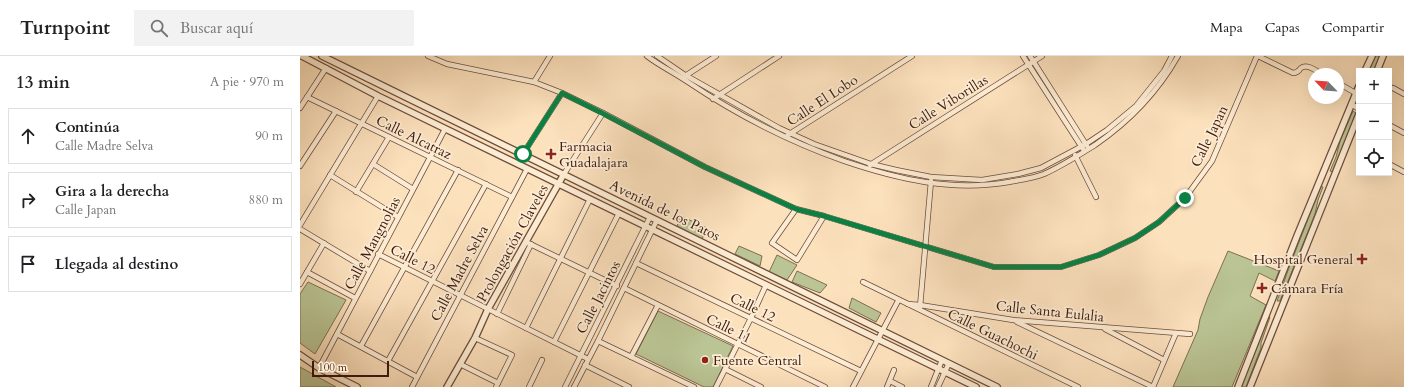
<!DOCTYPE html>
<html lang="es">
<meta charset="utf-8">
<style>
:root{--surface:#fff;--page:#f2f2f2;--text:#202124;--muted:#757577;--line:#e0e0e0}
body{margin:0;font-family:Cardo,serif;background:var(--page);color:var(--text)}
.controls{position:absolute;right:12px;top:12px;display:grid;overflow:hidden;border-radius:0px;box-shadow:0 4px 16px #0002}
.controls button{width:36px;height:36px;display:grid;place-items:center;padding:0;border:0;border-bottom:1px solid var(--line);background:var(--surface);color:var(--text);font:20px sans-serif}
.compass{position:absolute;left:1008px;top:12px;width:36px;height:36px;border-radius:50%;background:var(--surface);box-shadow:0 4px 16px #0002;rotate:295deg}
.scale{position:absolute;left:12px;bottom:10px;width:77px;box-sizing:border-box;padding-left:4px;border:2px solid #3e1c0f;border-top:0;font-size:11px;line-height:14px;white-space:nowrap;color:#3e1c0f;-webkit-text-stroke:3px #fdecd4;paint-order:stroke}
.stop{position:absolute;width:12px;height:12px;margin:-9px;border:3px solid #0b8043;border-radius:50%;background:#fff}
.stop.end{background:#0b8043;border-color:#fff;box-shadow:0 1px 4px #0008}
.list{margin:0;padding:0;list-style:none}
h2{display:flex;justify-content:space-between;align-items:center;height:52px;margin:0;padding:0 16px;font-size:17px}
h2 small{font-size:13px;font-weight:400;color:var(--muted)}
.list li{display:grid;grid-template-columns:26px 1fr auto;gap:12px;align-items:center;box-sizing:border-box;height:56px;margin:0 8px 8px;padding:0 8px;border:1px solid var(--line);border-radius:0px}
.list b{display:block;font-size:15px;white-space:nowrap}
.list p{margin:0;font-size:13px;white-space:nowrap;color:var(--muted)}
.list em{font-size:13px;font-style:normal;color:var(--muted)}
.icon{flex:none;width:22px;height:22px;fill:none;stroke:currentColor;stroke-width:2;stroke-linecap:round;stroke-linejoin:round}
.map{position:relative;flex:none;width:1104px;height:331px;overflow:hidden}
header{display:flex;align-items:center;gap:24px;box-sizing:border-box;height:56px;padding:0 20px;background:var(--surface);border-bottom:1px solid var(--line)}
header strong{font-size:19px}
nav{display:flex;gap:22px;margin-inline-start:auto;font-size:14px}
.search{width:280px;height:36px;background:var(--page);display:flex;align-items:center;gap:10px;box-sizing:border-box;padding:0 14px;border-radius:0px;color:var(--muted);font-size:15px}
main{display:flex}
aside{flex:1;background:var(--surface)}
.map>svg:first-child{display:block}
.green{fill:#bac494;stroke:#7c7052}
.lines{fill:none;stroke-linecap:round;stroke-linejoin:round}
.minor-casing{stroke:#6e4d3a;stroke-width:6}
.tertiary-casing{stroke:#6e4d3a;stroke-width:8}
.minor{stroke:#fdecd4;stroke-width:4.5}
.tertiary{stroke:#fdecd4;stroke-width:5.5}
.route{stroke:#0b8043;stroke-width:5}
.poi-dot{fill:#8f2418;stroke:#fdecd4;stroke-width:1.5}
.labels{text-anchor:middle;stroke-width:3.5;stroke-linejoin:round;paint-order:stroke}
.street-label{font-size:14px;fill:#3e1c0f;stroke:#fdecd4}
.poi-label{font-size:14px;fill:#3e1c0f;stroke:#fdecd4;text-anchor:start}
</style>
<header>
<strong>Turnpoint</strong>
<div class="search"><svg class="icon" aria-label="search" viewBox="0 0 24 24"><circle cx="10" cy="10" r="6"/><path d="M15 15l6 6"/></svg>Buscar aquí</div>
<nav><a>Mapa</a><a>Capas</a><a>Compartir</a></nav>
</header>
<main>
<aside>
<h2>13 min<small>A pie · 970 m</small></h2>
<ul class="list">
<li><svg class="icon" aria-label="ahead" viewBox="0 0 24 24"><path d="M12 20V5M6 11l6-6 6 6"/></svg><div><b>Continúa</b><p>Calle Madre Selva</p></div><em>90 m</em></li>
<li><svg class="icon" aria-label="right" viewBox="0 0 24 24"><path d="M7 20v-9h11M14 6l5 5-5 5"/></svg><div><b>Gira a la derecha</b><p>Calle Japan</p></div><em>880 m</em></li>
<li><svg class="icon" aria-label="arrive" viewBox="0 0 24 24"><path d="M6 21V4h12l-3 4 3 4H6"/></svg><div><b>Llegada al destino</b></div></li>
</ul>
</aside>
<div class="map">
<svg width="1104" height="331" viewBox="0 0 1104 331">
<rect width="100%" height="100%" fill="#fce1bd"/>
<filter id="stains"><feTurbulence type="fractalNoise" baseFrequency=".005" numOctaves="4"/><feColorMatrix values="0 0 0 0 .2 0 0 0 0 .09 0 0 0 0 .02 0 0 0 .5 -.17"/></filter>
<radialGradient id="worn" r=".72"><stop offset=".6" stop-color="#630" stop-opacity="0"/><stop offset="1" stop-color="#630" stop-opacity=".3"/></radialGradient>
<g class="green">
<polygon points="1075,0 1081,0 1075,15 1068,15"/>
<polygon points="1053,55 1057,58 1033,116 1030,115 1036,101 1040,85"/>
<polygon points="1021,130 1023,131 1018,144 1015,158 980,245 977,245 990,209"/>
<polygon points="381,160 407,172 402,183 377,170"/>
<polygon points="439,190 462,200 460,210 435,198"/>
<polygon points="928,195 979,215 975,225 959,217 950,240 966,249 932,331 873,331 898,274 900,263 908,241"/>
<polygon points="477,199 497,209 487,224 469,216"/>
<polygon points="497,215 527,229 520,237 492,226"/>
<polygon points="8,226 46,244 15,298 0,287 0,238"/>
<polygon points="552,242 581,257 576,266 549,252"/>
<polygon points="358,255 433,290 413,331 404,331 336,298"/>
<polygon points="968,261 970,261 961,287 961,292 957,302 946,331 941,331"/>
<polygon points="0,311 36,331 0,331"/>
</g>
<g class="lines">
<g class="minor-casing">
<g id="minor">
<polyline points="128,0 147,8 234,26 262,37 303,57 405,111 496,153 524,160 694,211 761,211 799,199 835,182 859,166 885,142 912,105 957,0"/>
<path d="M347,0c13,10 28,17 41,26 49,33 100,59 156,79 53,18 108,31 165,21 11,-2 25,-4 35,-8 18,-8 35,-19 51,-29 35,-24 62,-52 83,-89"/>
<polyline points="357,0 385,19 479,72 514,88 571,108 596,114 631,121 682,124 718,118 741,112 786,88 807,74 836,50 864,15 872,0"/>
<polyline points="723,0 783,93"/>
<polyline points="730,0 787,90"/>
<path d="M958,0l35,17c5,0 5,-2 8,-5 6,-5 15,3 21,6"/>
<polyline points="385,20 416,0"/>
<polyline points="234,26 250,0"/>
<polyline points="1038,27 1059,39"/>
<polyline points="1093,32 1104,38"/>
<polyline points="7,41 212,141"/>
<polyline points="413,43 479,0"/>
<polyline points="1051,48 1059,53"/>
<polyline points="0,52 26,12"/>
<polyline points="1089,69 1104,77"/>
<polyline points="488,79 612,0"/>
<polyline points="223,98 262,37"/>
<polyline points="775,99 796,141"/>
<polyline points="73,108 113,133"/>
<polyline points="1089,108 1104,116"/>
<polyline points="570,109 742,0"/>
<polyline points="0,110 36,55"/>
<polyline points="264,118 303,57"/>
<polyline points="30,119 98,161"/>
<polyline points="56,136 89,81"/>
<polyline points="496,153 472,187 497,204 524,160"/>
<polyline points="0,169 78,40"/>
<polyline points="0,173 70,215"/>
<polyline points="226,186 317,230"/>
<polyline points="78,198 288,303"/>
<polyline points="336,207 561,315"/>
<polyline points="7,216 55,242"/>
<polyline points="563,226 778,331"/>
<polyline points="0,228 24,187"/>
<polyline points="324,232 525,331"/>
<polyline points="608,248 620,249 713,264 890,278"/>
<polyline points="620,251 631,125"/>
<polyline points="197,258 231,188"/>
<polyline points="717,266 853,331"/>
<polyline points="226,272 290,143"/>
<polyline points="805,273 864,304"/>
<polyline points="37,278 117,321"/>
<polyline points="175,282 212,299 196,331"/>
<polyline points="298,285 394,331"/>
<polyline points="254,286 319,157"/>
<polyline points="61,290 158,114"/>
<polyline points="331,301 358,249"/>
<polyline points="88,305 186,128"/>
<polyline points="160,308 198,327"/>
<polyline points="285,309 329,331"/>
<polyline points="19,312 145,73"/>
<polyline points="425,313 461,331"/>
<polyline points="590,325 602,331"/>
<polyline points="112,331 227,113"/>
<polyline points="229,331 242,304"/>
<polyline points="265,331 350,161"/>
<polyline points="274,331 298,285 357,164"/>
<polyline points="416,331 451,262 466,229"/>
<polyline points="553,331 598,245"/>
<polyline points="587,331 594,314"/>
<polyline points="631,331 642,304"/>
<polyline points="638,331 649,307"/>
<polyline points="853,331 876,277"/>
</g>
</g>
<g class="tertiary-casing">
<g id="tertiary">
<polyline points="2,0 78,40 676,331"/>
<polyline points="22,0 697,331"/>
<polyline points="1065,15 1072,0"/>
<polyline points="1077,15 1083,0"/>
<polyline points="0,299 19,312 57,331"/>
<polyline points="147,331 175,282 188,253 264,118"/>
<polyline points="938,331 997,180 1059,30"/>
<polyline points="950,331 1059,58"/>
</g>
</g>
<use href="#minor" class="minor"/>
<use href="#tertiary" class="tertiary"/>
</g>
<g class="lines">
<polyline class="route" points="223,98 262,37 302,57 405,111 496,153 524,160 694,211 761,211 799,199 835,182 859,166 885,142"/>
</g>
<g class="poi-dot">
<path d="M249 92h4v4h4v4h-4v4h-4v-4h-4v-4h4z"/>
<path d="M1060 197h4v4h4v4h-4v4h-4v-4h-4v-4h4z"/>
<path d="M960 226h4v4h4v4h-4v4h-4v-4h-4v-4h4z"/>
<circle cx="405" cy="304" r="4"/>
</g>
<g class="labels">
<g class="street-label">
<text transform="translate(522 44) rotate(-33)" y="5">Calle El Lobo</text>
<text transform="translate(648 46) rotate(-32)" y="5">Calle Viborillas</text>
<text transform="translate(909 80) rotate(-64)" y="5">Calle Japan</text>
<text transform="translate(114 81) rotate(26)" y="5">Calle Alcatraz</text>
<text transform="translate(365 154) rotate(26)" y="5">Avenida de los Patos</text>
<text transform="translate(72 187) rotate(-62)" y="5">Calle Mangnolias</text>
<text transform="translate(212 187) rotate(-61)" y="5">Prolongación Claveles</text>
<text transform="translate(113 203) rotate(27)" y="5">Calle 12</text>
<text transform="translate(159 217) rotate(-62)" y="5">Calle Madre Selva</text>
<text transform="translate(298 241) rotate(-63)" y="5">Calle Jacintos</text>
<text transform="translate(453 251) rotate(26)" y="5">Calle 12</text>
<text transform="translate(750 255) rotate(6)" y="5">Calle Santa Eulalia</text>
<text transform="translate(429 272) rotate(26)" y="5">Calle 11</text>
<text transform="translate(693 278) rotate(26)" y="5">Calle Guachochi</text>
</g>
<g class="poi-label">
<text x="259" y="95">Farmacia<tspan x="259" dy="16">Guadalajara</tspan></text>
<text x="1053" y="208" text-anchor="end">Hospital General</text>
<text x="971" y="237">Cámara Fría</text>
<text x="413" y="309">Fuente Central</text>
</g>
</g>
<rect width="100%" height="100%" filter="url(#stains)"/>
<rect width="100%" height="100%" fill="url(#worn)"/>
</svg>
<div class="controls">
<button>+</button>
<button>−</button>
<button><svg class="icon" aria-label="locate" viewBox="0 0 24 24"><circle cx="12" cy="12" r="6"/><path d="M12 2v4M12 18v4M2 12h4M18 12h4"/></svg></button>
</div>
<svg class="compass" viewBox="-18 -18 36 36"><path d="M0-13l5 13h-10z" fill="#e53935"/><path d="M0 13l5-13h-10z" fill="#757577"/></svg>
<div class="scale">100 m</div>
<div class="stop" style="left:223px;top:98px"></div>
<div class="stop end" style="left:885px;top:142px"></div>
</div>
</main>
